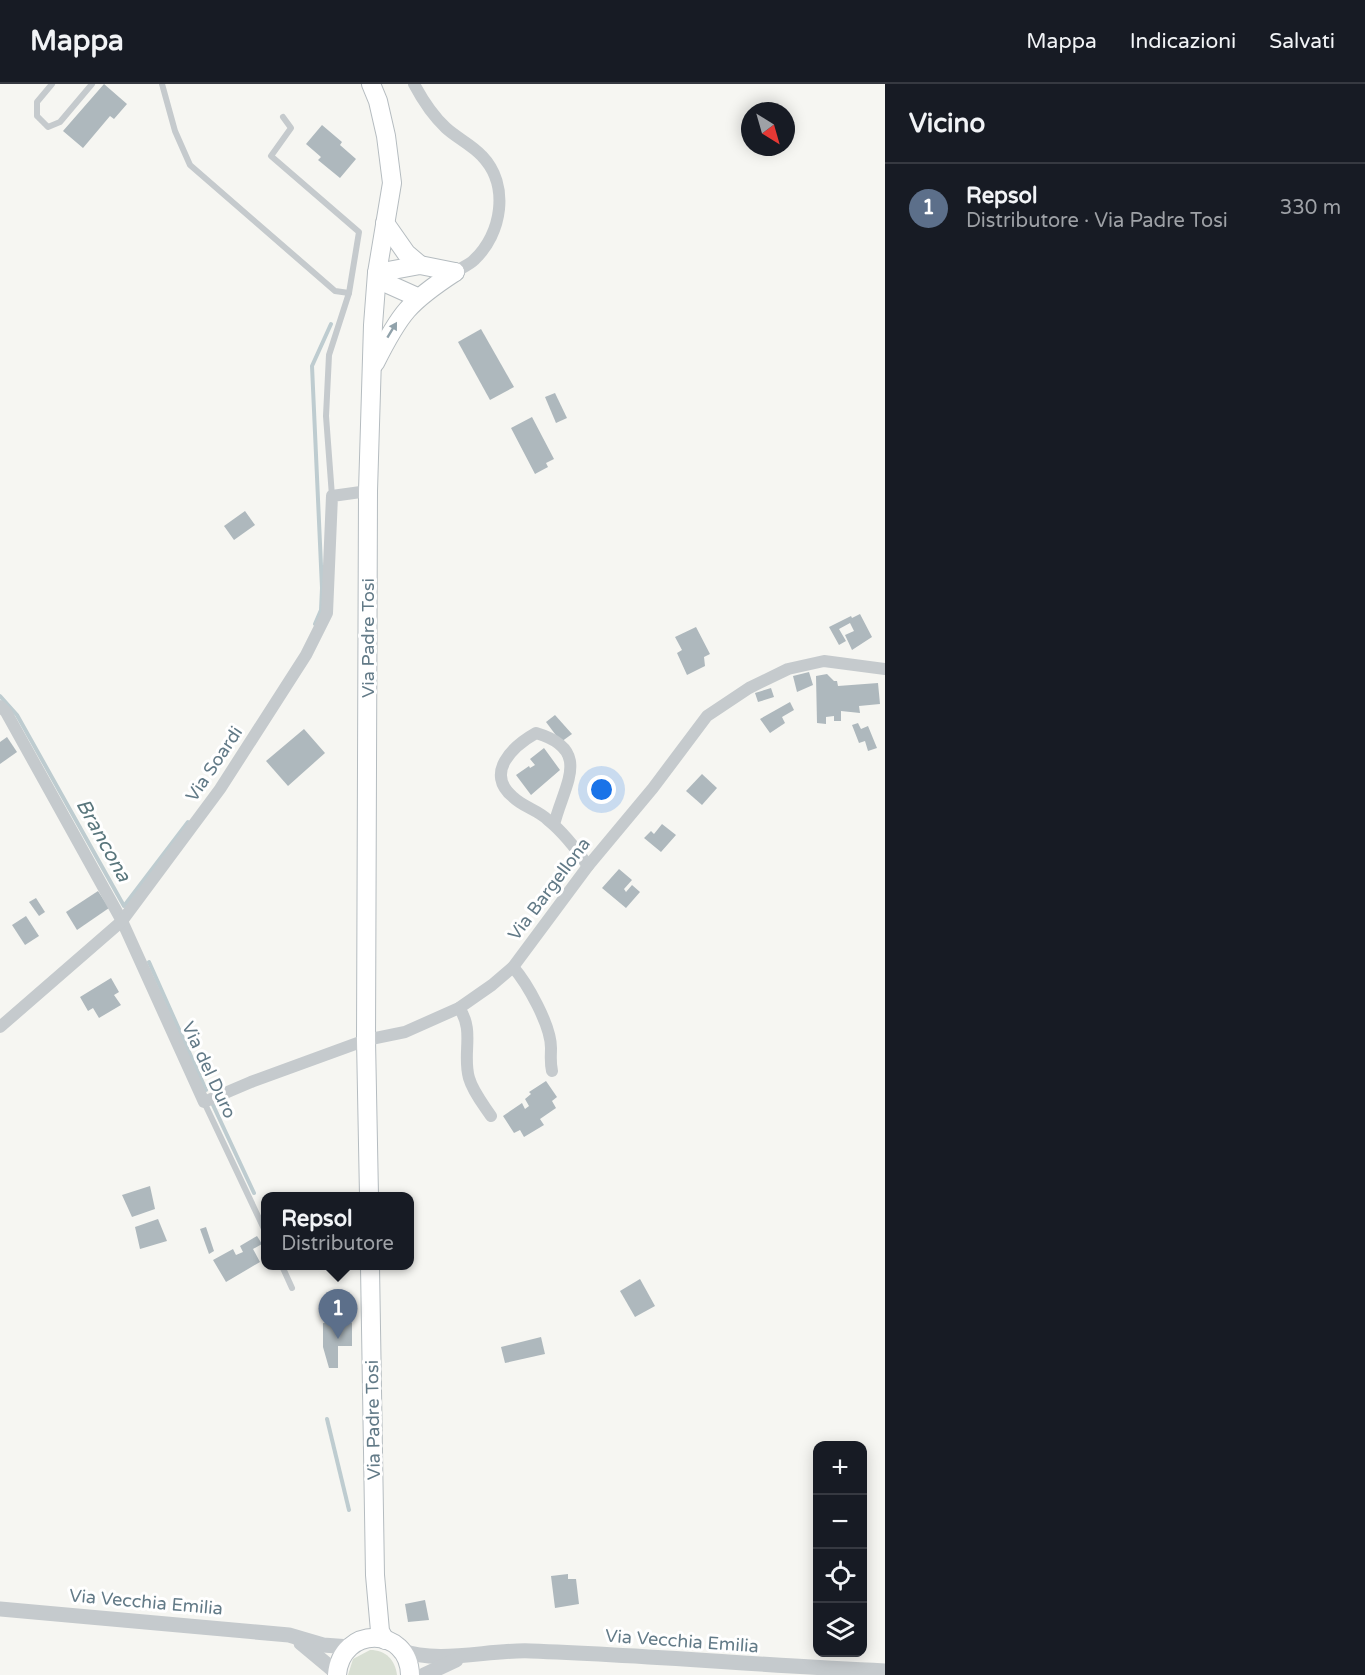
<!DOCTYPE html>
<html lang="it">
<meta charset="utf-8">
<style>
:root{--surface:#171b24;--page:#20242c;--text:#f1f3f6;--muted:#9ea1a6;--line:#363941;--accent:#0f766e}
body{margin:0;font-family:"Varela Round",sans-serif;background:var(--page);color:var(--text)}
.controls{position:absolute;right:18px;bottom:18px;display:grid;overflow:hidden;border-radius:12px;box-shadow:0 3px 15px #0003}
.controls button{width:54px;height:54px;display:grid;place-items:center;padding:0;border:0;border-bottom:2px solid var(--line);background:var(--surface);color:var(--text);font:30px sans-serif}
.compass{position:absolute;left:741px;top:18px;width:54px;height:54px;border-radius:50%;background:var(--surface);box-shadow:0 3px 15px #0003;rotate:143deg}
.you{position:absolute;left:602px;top:706px;width:21px;height:21px;margin:-15px;border:4px solid #fff;border-radius:50%;background:#1a73e8;box-shadow:0 0 0 9px #1a73e833}
.badge{display:grid;place-items:center;width:39px;height:39px;border-radius:50%;background:var(--accent);color:#fff;font-size:20px;font-weight:700}
.pin{position:absolute;translate:-50% -50px;filter:drop-shadow(0 2px 3px #0008)}
.pin::after{content:'';position:absolute;top:32px;width:21px;height:18px;background:inherit;clip-path:polygon(0 0,100% 0,50% 100%)}
.popup{position:absolute;left:261px;top:1108px;width:153px;height:78px;box-sizing:border-box;display:grid;place-content:center;border-radius:12px;background:var(--surface);filter:drop-shadow(0 2px 4px #0005);font-size:20px;white-space:nowrap;color:var(--muted)}
.popup b{font-size:22px;color:var(--text)}
.popup::after{content:'';position:absolute;left:50%;top:100%;margin-left:-12px;border:12px solid transparent;border-top-color:var(--surface)}
.list{margin:0;padding:0;list-style:none}
h2{display:flex;justify-content:space-between;align-items:center;height:78px;margin:0;padding:0 24px;font-size:26px}
h2 small{font-size:20px;font-weight:400;color:var(--muted)}
.list li{display:grid;grid-template-columns:39px 1fr auto;gap:18px;align-items:center;box-sizing:border-box;height:90px;padding:0 24px;border-top:2px solid var(--line)}
.list b{display:block;font-size:22px;white-space:nowrap}
.list p{margin:0;font-size:20px;white-space:nowrap;color:var(--muted)}
.list em{font-size:20px;font-style:normal;color:var(--muted)}
.icon{flex:none;width:33px;height:33px;fill:none;stroke:currentColor;stroke-width:2;stroke-linecap:round;stroke-linejoin:round}
.map{position:relative;flex:none;width:885px;height:1591px;overflow:hidden}
header{display:flex;align-items:center;gap:36px;box-sizing:border-box;height:84px;padding:0 30px;background:var(--surface);border-bottom:2px solid var(--line)}
header strong{font-size:28px}
nav{display:flex;gap:33px;margin-inline-start:auto;font-size:21px}
main{display:flex}
aside{flex:1;background:var(--surface)}
.map>svg:first-child{display:block}
.green{fill:#d8dfd3}
.lines{fill:none;stroke-linecap:round;stroke-linejoin:round}
.stream{stroke:#beccd0;stroke-width:4}
.building{fill:#aeb8bd}
.secondary-casing{stroke:#b5bcc0;stroke-width:20}
.service{stroke:#c5cacd;stroke-width:6}
.minor{stroke:#c5cacd;stroke-width:12}
.tertiary{stroke:#c5cacd;stroke-width:15}
.secondary{stroke:#fff;stroke-width:18}
.oneway{fill:#91a2ab}
.labels{text-anchor:middle;stroke-width:6;stroke-linejoin:round;paint-order:stroke}
.street-label{font-size:18px;fill:#627a87;stroke:#fff}
.water-label{font-size:20px;font-style:italic;fill:#59767c;stroke:#fff}
</style>
<header>
<strong>Mappa</strong>
<nav><a>Mappa</a><a>Indicazioni</a><a>Salvati</a></nav>
</header>
<main>
<div class="map">
<svg width="885" height="1591" viewBox="0 0 885 1591">
<rect width="100%" height="100%" fill="#f6f6f2"/>
<path class="green" d="M370,1566c16,0 25,10 27,25h-49l5,-16z"/>
<g class="lines">
<g class="stream">
<polyline points="315,540 321,526 322,504 312,282 331,240"/>
<polyline points="0,612 17,631 124,822 188,738"/>
<polyline points="149,878 206,1006"/>
<polyline points="213,1021 254,1109"/>
<polyline points="327,1335 349,1426"/>
</g>
</g>
<g class="building">
<polygon points="104,0 127,20 114,35 110,32 83,64 63,47"/>
<polygon points="322,41 342,58 340,61 356,75 340,94 318,76 321,73 306,60"/>
<polygon points="481,245 514,303 490,316 458,258"/>
<polygon points="555,309 567,334 556,339 545,313"/>
<polygon points="532,333 554,375 546,379 548,383 535,390 511,344"/>
<polygon points="245,427 255,441 234,456 224,442"/>
<polygon points="860,530 872,553 852,566 845,551 854,547 850,539 839,545 846,557 839,561 829,543 851,532 852,534"/>
<polygon points="696,543 710,570 704,573 705,582 687,591 677,569 682,566 675,553"/>
<polygon points="809,588 813,601 797,608 793,592"/>
<polygon points="827,590 834,597 837,597 838,602 878,599 880,620 859,622 860,629 841,627 841,637 834,637 834,632 826,633 826,640 817,639 816,592"/>
<polygon points="771,604 774,613 758,618 755,609"/>
<polygon points="790,618 794,626 782,633 785,639 770,649 760,635"/>
<polygon points="555,631 572,650 561,658 546,638"/>
<polygon points="858,639 861,645 868,642 877,664 868,667 865,657 859,659 852,641"/>
<polygon points="304,645 325,669 288,702 266,677"/>
<polygon points="7,653 17,668 0,680 0,658"/>
<polygon points="544,664 560,686 531,711 516,691 529,682 530,684 535,681 530,675"/>
<polygon points="702,690 717,704 702,721 686,707"/>
<polygon points="662,740 676,751 661,768 644,754 651,747 654,750"/>
<polygon points="619,785 632,796 624,805 626,808 632,801 640,808 626,824 602,804"/>
<polygon points="98,807 109,824 77,846 66,828"/>
<polygon points="36,814 45,828 39,832 29,818"/>
<polygon points="26,832 39,852 25,861 12,841"/>
<polygon points="111,894 119,908 114,911 121,921 99,934 93,924 88,927 80,913"/>
<polygon points="546,997 557,1013 552,1017 556,1024 540,1035 544,1041 524,1053 520,1046 514,1049 503,1032 522,1019 525,1025 529,1022 525,1015 531,1010 529,1008"/>
<polygon points="150,1102 155,1125 132,1133 122,1111"/>
<polygon points="158,1135 167,1157 140,1165 135,1143"/>
<polygon points="206,1143 214,1167 209,1170 200,1145"/>
<polygon points="257,1152 262,1160 253,1165 260,1178 226,1198 213,1176 233,1165 236,1171 243,1168 240,1162"/>
<polygon points="640,1195 655,1222 635,1233 620,1207"/>
<polygon points="323,1239 352,1239 352,1262 338,1262 338,1284 329,1284 323,1263"/>
<polygon points="541,1253 545,1270 505,1279 501,1263"/>
<polygon points="568,1490 568,1495 576,1495 579,1520 555,1524 551,1492"/>
<polygon points="425,1516 429,1536 408,1538 405,1520"/>
</g>
<g class="lines">
<g class="secondary-casing">
<g id="secondary">
<polyline points="385,139 406,169 420,181"/>
<polyline points="377,189 420,181 455,188"/>
<polyline points="377,189 388,200 417,213"/>
<path d="M375,279c25,-50 34,-61 80,-91"/>
<polyline points="369,1112 366,956 368,407 373,241 377,189 392,99 386,52 378,17 371,0"/>
<polyline points="370,1182 375,1491 380,1547 385,1556"/>
<path d="M337,1591c4,-50 72,-49 73,0"/>
</g>
</g>
<g class="service">
<polyline points="52,0 37,18 37,32 48,43 60,38 92,0"/>
<polyline points="162,0 175,47 190,81 335,207 349,209 329,271 326,332 332,412"/>
<polyline points="283,33 291,44 271,72 359,148 349,209"/>
<polyline points="204,1018 266,1149"/>
<polyline points="282,1182 292,1204"/>
</g>
<g class="minor">
<path d="M414,0c9,17 18,31 32,44 11,10 26,17 36,28 28,29 20,78 -8,104 -5,5 -13,8 -19,12"/>
<polyline points="0,622 6,628 122,837 204,1018 251,998 366,956 405,948 459,924 492,901 513,883 588,782 653,704 707,632 749,604 788,585 824,577 885,585"/>
<path d="M554,741c9,-39 40,-75 -18,-92 -23,13 -52,40 -23,64 10,10 25,13 35,23 15,12 29,30 40,46"/>
<path d="M513,883c14,16 38,58 38,81 0,8 -1,14 1,23"/>
<path d="M459,924c16,22 3,46 10,70 4,14 14,26 22,38"/>
<polyline points="0,943 122,837 220,705 306,571 327,529 332,412 368,407"/>
</g>
<g class="tertiary">
<polyline points="0,1525 289,1551 323,1561 350,1563"/>
<polyline points="301,1559 337,1589"/>
<path d="M400,1566c41,15 88,-1 131,1 118,4 236,15 354,20"/>
<polyline points="424,1591 456,1576"/>
</g>
<use href="#secondary" class="secondary"/>
</g>
<defs><path id="oneway-solid" d="M-6-.8H1V-3.2L6.5 0L1 3.2V.8H-6Z" transform="scale(1.5)"/></defs>
<use class="oneway" href="#oneway-solid" transform="translate(392 246) rotate(-59)"/>
<g class="labels">
<g class="street-label">
<text transform="translate(368 554) rotate(-90)" y="6">Via Padre Tosi</text>
<text transform="translate(214 680) rotate(-56)" y="6">Via Soardi</text>
<text transform="translate(549 805) rotate(-53)" y="6">Via Bargellona</text>
<text transform="translate(209 986) rotate(65)" y="6">Via del Duro</text>
<text transform="translate(373 1336) rotate(-91)" y="6">Via Padre Tosi</text>
<text transform="translate(146 1518) rotate(5)" y="6">Via Vecchia Emilia</text>
<text transform="translate(682 1557) rotate(4)" y="6">Via Vecchia Emilia</text>
</g>
<g class="water-label">
<text transform="translate(104 756) rotate(61)" y="7">Brancona</text>
</g>
</g>
</svg>
<div class="controls">
<button>+</button>
<button>−</button>
<button><svg class="icon" aria-label="locate" viewBox="0 0 24 24"><circle cx="12" cy="12" r="6"/><path d="M12 2v4M12 18v4M2 12h4M18 12h4"/></svg></button>
<button><svg class="icon" aria-label="layers" viewBox="0 0 24 24"><path d="M12 4l9 5-9 5-9-5zM3 14l9 5 9-5"/></svg></button>
</div>
<svg class="compass" viewBox="-18 -18 36 36"><path d="M0-13l5 13h-10z" fill="#e53935"/><path d="M0 13l5-13h-10z" fill="#9ea1a6"/></svg>
<div class="you"></div>
<div class="pin badge" style="left:338px;top:1255px;background:#5c6f8a">1</div>
<div class="popup"><b>Repsol</b>Distributore</div>
</div>
<aside>
<h2>Vicino<small></small></h2>
<ul class="list">
<li><span class="badge" style="background:#5c6f8a">1</span><div><b>Repsol</b><p>Distributore · Via Padre Tosi</p></div><em>330 m</em></li>
</ul>
</aside>
</main>
